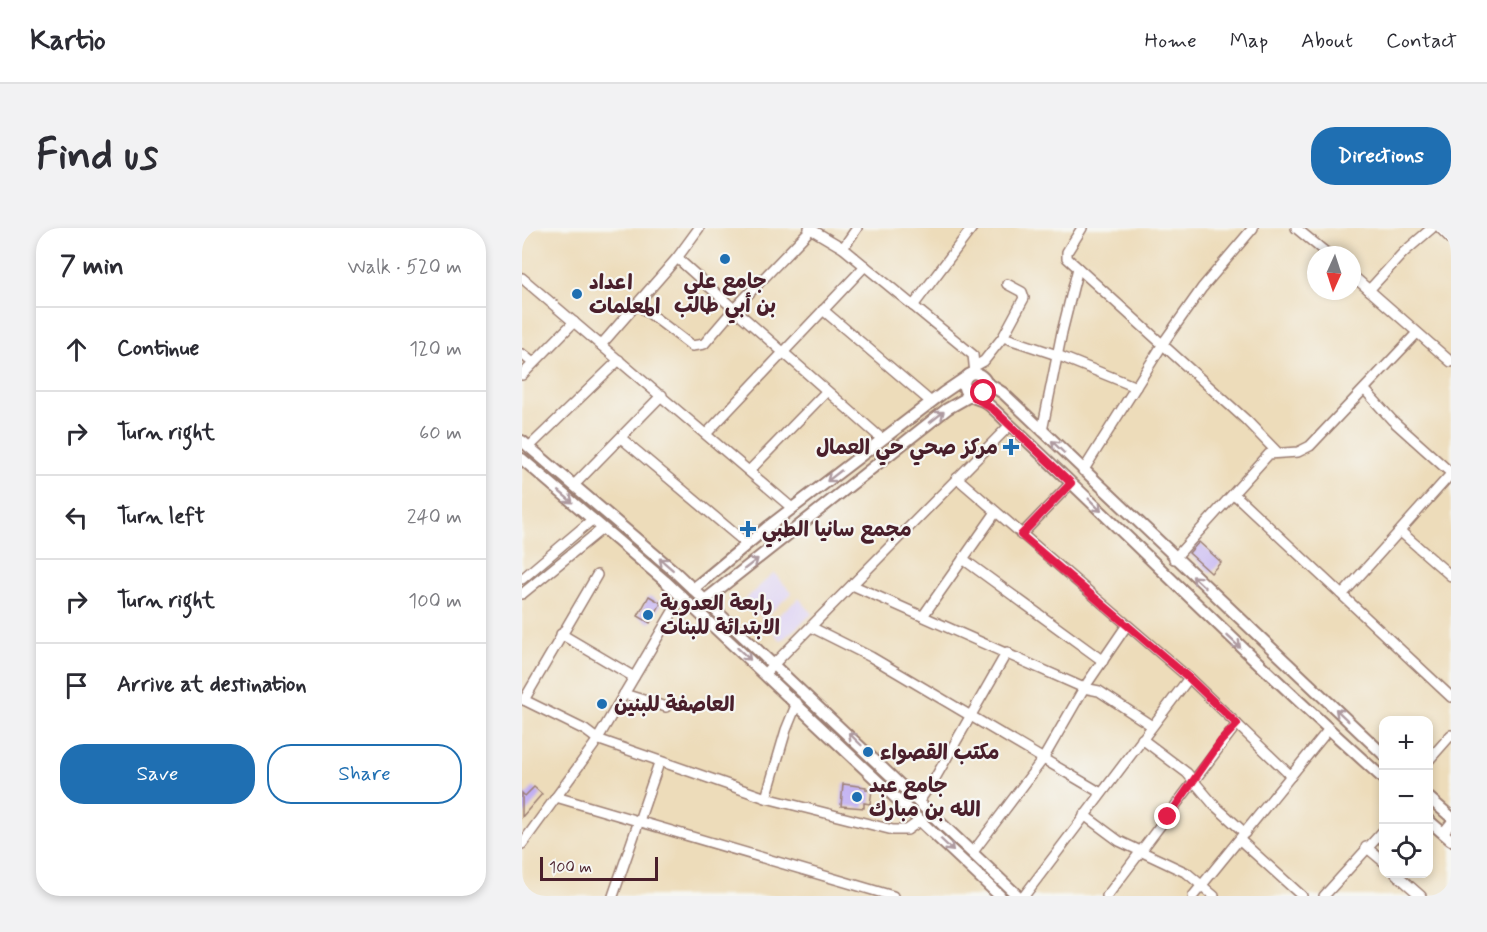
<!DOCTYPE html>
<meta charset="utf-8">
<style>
:root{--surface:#fff;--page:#f2f2f3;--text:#2b2b33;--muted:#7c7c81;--line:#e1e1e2;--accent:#1f6fb2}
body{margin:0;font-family:Mynerve,"Playpen Sans Arabic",sans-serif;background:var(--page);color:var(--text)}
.controls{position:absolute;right:18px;bottom:18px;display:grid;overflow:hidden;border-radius:12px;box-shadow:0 3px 9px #0003}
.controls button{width:54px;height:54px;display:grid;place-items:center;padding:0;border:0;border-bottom:2px solid var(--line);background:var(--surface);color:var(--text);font:30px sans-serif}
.compass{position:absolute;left:785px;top:18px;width:54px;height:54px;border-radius:50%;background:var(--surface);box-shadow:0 3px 9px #0003;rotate:183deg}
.scale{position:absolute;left:18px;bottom:15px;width:118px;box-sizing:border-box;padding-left:6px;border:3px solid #4a1f2b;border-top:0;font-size:16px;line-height:21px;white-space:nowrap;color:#4a1f2b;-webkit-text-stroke:4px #f6f6f2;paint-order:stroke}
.stop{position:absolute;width:18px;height:18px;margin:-14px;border:4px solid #e11d48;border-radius:50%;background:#fff}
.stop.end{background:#e11d48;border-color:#fff;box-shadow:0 2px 6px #0008}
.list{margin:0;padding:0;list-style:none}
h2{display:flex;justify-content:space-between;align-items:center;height:78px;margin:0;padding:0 24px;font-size:26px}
h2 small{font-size:20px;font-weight:400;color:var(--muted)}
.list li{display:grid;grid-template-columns:39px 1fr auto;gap:18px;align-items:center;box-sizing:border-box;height:84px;padding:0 24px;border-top:2px solid var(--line)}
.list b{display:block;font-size:22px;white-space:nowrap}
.list em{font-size:20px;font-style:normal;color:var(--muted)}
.actions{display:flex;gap:12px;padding:18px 24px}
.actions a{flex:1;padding:14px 0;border:2px solid var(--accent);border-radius:24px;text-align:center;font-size:21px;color:var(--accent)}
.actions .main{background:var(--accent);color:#fff}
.icon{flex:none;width:33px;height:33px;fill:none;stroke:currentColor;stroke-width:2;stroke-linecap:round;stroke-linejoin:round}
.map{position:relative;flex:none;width:929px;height:668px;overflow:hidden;border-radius:24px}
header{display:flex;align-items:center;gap:36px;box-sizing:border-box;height:84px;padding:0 30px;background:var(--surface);border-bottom:2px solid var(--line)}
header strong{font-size:28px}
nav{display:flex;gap:33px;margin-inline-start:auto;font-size:21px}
.intro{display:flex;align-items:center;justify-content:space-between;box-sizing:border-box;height:144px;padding:0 36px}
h1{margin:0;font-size:42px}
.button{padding:15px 27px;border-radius:24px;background:var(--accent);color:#fff;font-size:21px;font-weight:700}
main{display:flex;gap:36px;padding:0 36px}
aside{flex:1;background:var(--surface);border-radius:24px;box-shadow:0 3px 9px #0003}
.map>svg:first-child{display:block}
.built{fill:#dfd4f4}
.building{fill:#c0adf3}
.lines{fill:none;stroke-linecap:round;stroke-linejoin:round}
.minor-casing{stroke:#9c7e72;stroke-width:12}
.tertiary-casing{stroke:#9c7e72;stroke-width:14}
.minor{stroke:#fff;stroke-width:9}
.tertiary{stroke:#fff;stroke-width:10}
.oneway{stroke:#ae9aa0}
.route{stroke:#e11d48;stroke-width:8}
.poi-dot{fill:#1f6fb2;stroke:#f6f6f2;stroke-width:2}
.labels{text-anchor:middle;stroke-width:4.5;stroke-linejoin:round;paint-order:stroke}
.poi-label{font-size:21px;font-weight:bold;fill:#4a1f2b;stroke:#f6f6f2;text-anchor:start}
</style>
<header>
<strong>Kartio</strong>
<nav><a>Home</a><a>Map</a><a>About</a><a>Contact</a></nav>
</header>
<div class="intro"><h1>Find us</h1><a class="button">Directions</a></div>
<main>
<aside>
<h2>7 min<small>Walk · 520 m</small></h2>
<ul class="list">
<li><svg class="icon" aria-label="ahead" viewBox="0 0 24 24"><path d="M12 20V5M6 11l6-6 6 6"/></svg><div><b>Continue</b></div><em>120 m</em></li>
<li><svg class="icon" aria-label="right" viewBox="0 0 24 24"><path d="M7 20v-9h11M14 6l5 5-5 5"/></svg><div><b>Turn right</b></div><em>60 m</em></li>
<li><svg class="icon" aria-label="left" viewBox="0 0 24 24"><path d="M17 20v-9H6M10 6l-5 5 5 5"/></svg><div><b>Turn left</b></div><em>240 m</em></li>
<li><svg class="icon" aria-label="right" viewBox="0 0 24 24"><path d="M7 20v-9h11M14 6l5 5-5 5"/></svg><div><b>Turn right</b></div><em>100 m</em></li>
<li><svg class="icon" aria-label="arrive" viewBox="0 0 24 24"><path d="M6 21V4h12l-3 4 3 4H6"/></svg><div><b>Arrive at destination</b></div></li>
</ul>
<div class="actions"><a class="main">Save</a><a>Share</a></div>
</aside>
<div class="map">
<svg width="929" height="668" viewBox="0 0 929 668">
<rect width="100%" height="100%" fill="#f6f6f2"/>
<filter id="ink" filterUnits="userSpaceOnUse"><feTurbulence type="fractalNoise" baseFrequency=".0167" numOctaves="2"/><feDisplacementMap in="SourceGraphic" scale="12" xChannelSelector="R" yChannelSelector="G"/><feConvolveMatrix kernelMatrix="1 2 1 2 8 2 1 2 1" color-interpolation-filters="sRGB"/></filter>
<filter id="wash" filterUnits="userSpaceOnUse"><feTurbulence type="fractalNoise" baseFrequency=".008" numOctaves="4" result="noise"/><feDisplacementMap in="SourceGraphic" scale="24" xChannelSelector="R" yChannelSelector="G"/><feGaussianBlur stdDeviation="1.35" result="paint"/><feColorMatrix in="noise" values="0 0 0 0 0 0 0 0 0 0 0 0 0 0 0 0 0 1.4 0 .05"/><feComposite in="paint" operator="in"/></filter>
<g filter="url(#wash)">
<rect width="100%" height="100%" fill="#eddcba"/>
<g class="built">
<polygon points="252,345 270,365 241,391 236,385 231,386 220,374"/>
<polygon points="277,370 290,386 259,413 245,397"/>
</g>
<g id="blocks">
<g class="building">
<polygon points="677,314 699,334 689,345 667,325"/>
<polygon points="127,368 139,375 128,395 116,388"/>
<polygon points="321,556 344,559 344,562 350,562 348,576 342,575 342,580 319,578"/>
<polygon points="12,559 20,566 0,589 0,565 3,568"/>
</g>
</g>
</g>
<g filter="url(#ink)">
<use href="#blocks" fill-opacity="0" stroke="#9c7e72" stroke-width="1.5"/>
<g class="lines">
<g class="minor-casing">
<g id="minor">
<polyline points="287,0 321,20 451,127 453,145"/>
<polyline points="560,0 545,24 545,30 724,192 755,224"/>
<polyline points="774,0 807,27"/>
<polyline points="918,0 929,11"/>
<polyline points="321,20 335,0"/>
<polyline points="155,30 212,81 289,1"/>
<polyline points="830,47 929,134"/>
<polyline points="0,50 270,280"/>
<polyline points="847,62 881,25 910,0"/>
<polyline points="115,76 170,118 182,116 212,81 360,211"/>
<polyline points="391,78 450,0"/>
<polyline points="301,82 409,174"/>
<polyline points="481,109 502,70 500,64 485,56"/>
<polyline points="79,117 155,30 177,0"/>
<polyline points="0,126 11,135"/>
<polyline points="453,138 462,133 481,109 535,127 614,159"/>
<polyline points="0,147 52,94"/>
<polyline points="843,162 870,192 929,245"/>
<polyline points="520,203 540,104 556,40"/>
<polyline points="184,206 343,38"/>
<polyline points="99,210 225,316"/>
<polyline points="7,219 97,132"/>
<polyline points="227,243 305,163"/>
<polyline points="561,243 644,111 680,60 731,0"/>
<polyline points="435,250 667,450 769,548"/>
<polyline points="52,257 140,167"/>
<polyline points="712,266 929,469"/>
<polyline points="879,304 929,348"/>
<polyline points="499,307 549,255"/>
<polyline points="441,331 581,433"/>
<polyline points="652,331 747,226 776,224 788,218 895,105"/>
<polyline points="0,351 71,291"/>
<polyline points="330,357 562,460 577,463 630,498"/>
<polyline points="0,366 81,300"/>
<polyline points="821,366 929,246"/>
<polyline points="401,388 474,284"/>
<polyline points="289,399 349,429 579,565"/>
<polyline points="39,406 112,449"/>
<polyline points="243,445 488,197"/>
<polyline points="102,466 144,479"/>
<polyline points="0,471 63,502 75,511 244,570 371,602 385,602 399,592"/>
<polyline points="2,472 75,347"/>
<polyline points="620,511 665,545 692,577 723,605"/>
<polyline points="906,533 929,507"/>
<polyline points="34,569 371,668"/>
<polyline points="244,570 264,502 275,475"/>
<polyline points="397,573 412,552 485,424"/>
<polyline points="562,587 597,613 665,645 692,668"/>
<polyline points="921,605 929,595"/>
<polyline points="718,612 780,668"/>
<polyline points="0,616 72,517 160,368"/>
<polyline points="844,619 862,634"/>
<polyline points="451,624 521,531 562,460 605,397"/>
<polyline points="874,646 899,668"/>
<polyline points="91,668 137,535"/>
<polyline points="502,668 667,450"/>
<polyline points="585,668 715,496"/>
<polyline points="671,668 807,501"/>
<polyline points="802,668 862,602"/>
</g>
</g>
<g class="tertiary-casing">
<g id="tertiary">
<polyline points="465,155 481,165 862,527"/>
<path d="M452,169l7,-1 6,-10c-1,-13 -20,-19 -23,-3 -1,4 1,9 4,12 5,3 12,4 17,7 8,6 16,14 23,21 126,118 247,241 376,356"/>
<polyline points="0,213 152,343 496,668"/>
<polyline points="0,231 143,353 478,668"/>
<polyline points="171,361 247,298 421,165 443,150"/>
<polyline points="183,372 425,181 448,168"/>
<polyline points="906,569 929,589"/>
<polyline points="906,592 929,612"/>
</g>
</g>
<use href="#minor" class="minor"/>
<use href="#tertiary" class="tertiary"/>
</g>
<defs><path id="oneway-shaft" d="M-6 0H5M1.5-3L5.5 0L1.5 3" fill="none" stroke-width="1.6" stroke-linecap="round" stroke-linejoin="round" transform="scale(1.5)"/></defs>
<g class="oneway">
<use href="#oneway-shaft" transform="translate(415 189) rotate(-38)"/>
<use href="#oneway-shaft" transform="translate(536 219) rotate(-136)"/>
<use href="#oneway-shaft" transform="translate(312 248) rotate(142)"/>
<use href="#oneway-shaft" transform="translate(44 269) rotate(40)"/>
<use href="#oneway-shaft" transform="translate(573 277) rotate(45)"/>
<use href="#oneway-shaft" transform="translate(144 336) rotate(-139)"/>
<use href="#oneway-shaft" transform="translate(229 336) rotate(-38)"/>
<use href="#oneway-shaft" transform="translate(677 354) rotate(-137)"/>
<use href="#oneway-shaft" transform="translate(712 414) rotate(43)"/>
<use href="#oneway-shaft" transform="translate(222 426) rotate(43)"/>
<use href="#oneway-shaft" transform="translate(820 487) rotate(-136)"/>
<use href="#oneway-shaft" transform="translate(333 511) rotate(-136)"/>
<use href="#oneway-shaft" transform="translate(425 617) rotate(44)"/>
</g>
</g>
<g class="lines" filter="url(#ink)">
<polyline class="route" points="462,165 452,169 472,182 549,255 499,307 667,450 715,496 699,513 646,589"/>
</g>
<g class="poi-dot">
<circle cx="203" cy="31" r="6"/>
<circle cx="55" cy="66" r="6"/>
<path d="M486 210h6v6h6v6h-6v6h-6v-6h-6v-6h6z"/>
<path d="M223 292h6v6h6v6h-6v6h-6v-6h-6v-6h6z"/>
<circle cx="126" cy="387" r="6"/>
<circle cx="80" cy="476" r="6"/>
<circle cx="346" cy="524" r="6"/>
<circle cx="335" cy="569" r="6"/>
</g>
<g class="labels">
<g class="poi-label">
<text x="203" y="60" text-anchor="middle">جامع علي<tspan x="203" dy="24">بن أبي طالب</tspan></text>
<text x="67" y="61">اعداد<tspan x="67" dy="24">المعلمات</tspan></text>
<text x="476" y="226" text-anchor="end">مركز صحي حي العمال</text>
<text x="240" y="308">مجمع سانيا الطبي</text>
<text x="138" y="382">رابعة العدوية<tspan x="138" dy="24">الابتدائة للبنات</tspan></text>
<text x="92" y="483">العاصفة للبنين</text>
<text x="358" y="531">مكتب القصواء</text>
<text x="347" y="564">جامع عبد<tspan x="347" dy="24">الله بن مبارك</tspan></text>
</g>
</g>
</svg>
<div class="controls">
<button>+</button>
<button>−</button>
<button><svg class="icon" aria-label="locate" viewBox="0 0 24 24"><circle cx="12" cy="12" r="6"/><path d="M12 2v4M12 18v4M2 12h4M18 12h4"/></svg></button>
</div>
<svg class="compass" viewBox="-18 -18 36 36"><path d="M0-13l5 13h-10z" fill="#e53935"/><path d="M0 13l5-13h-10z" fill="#7c7c81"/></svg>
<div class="scale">100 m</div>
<div class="stop" style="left:462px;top:165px"></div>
<div class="stop end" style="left:646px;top:589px"></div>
</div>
</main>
